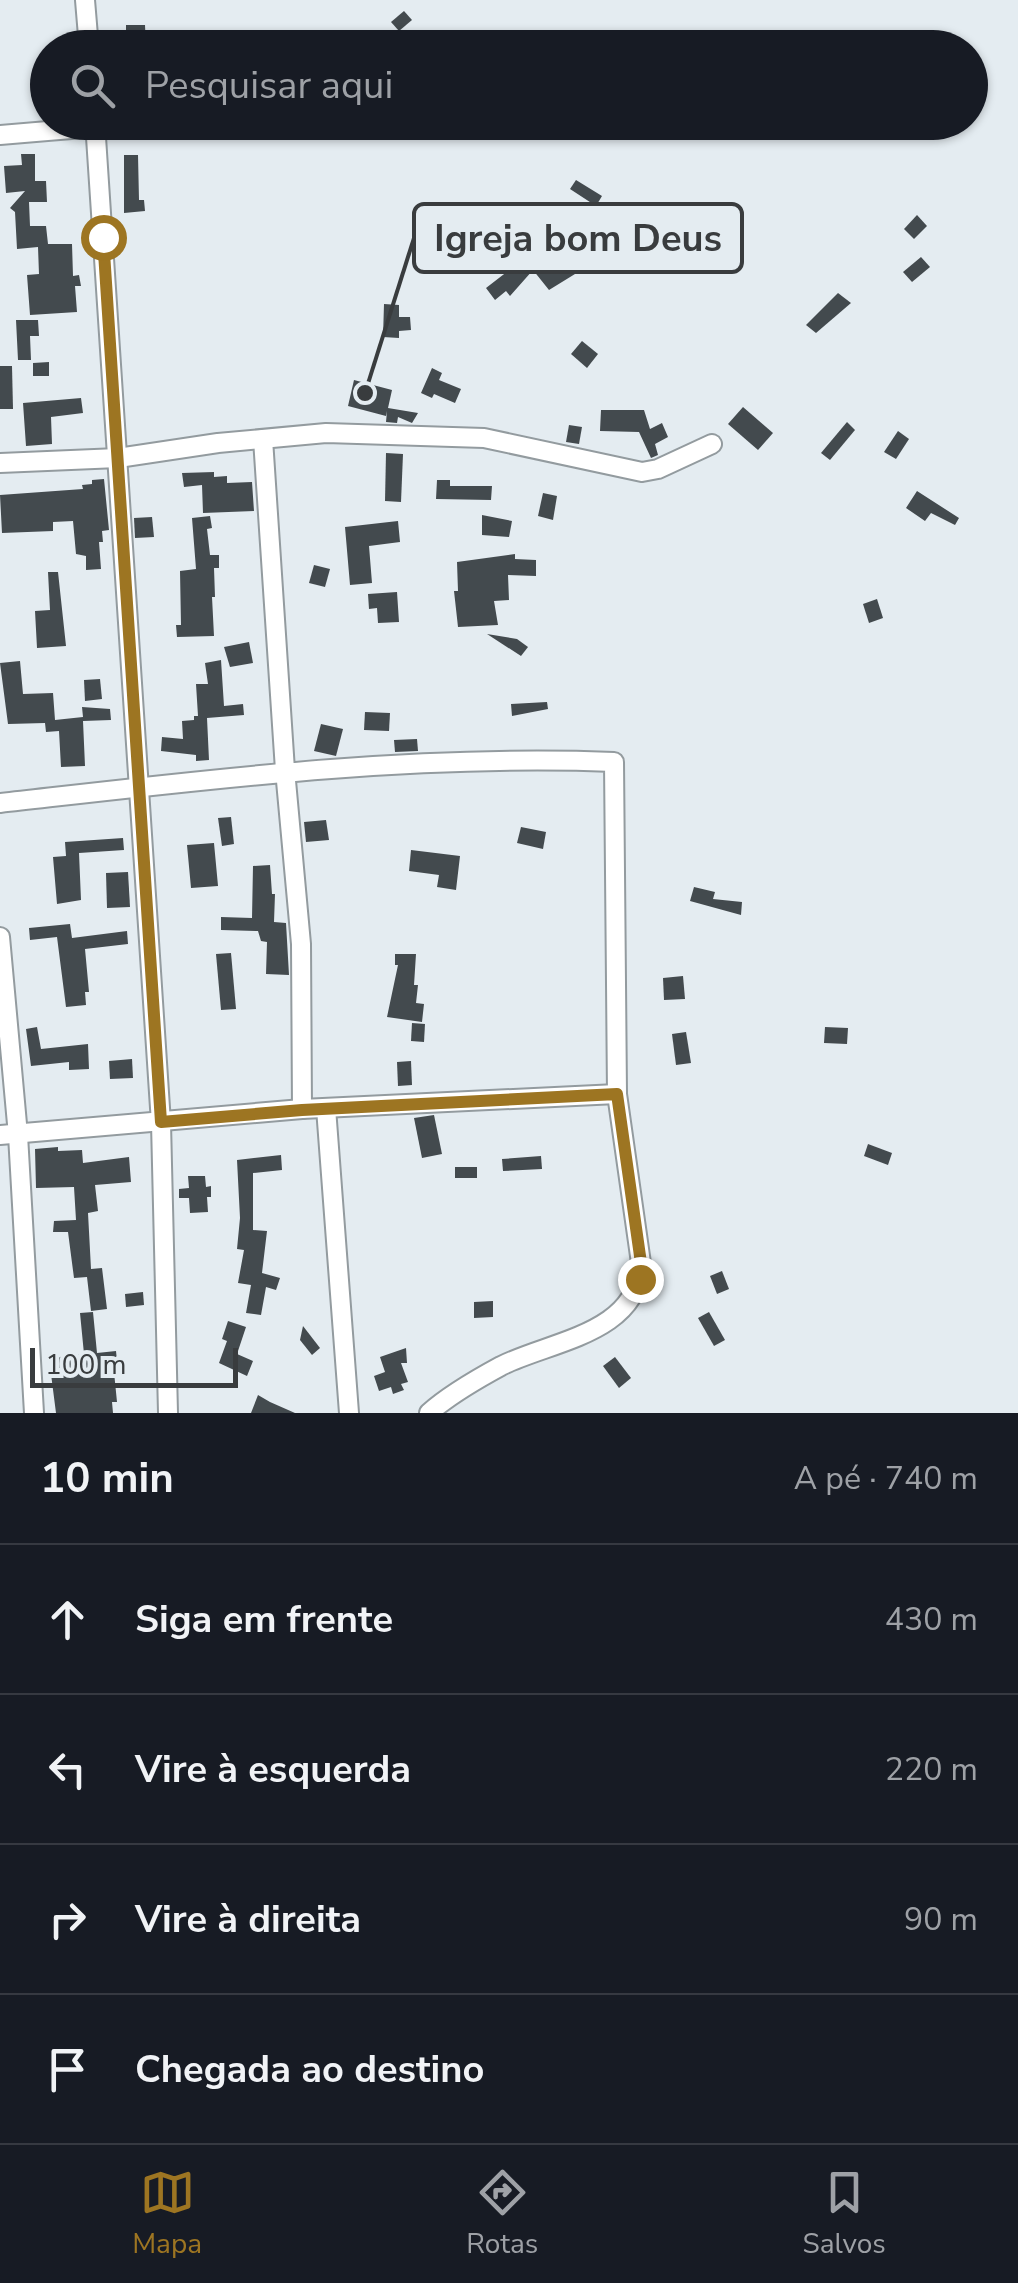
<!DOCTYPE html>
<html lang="pt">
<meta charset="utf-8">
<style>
:root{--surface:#171b24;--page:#242831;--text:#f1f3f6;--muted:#9ea1a6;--line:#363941;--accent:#9d7522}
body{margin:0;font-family:"Nunito Sans",sans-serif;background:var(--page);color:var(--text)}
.scale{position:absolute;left:30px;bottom:25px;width:208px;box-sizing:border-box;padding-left:10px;border:5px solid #393c3e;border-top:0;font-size:28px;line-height:35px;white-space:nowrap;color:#393c3e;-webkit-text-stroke:8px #e4ecf1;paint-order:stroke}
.stop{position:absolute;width:30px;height:30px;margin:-22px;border:8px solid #9d7522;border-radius:50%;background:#fff}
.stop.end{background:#9d7522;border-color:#fff;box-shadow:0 2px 10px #0008}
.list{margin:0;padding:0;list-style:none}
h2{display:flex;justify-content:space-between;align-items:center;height:130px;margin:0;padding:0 40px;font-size:42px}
h2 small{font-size:32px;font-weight:400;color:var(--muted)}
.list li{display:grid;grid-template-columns:65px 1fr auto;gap:30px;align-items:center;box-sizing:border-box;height:150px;padding:0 40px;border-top:2px solid var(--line)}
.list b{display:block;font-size:38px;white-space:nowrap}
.list em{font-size:32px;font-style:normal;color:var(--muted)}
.icon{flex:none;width:55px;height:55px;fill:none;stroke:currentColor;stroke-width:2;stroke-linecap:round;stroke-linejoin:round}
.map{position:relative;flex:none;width:1018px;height:1413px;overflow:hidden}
.search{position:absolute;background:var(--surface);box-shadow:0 2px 8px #0004;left:30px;right:30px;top:30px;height:110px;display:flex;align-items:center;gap:25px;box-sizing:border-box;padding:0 35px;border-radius:55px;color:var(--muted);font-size:38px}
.sheet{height:730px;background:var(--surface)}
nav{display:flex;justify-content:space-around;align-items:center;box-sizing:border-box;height:140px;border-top:2px solid var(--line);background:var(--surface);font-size:28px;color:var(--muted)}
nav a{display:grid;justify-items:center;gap:5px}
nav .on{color:var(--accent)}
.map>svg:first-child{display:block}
.building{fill:#434a4e}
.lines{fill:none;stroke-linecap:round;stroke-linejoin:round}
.minor-casing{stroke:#939b9f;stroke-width:22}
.minor{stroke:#fff;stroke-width:18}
.route{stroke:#9d7522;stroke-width:12}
.leader{fill:none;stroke:#393c3e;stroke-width:4}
.callout-dot{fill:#393c3e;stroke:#e4ecf1;stroke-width:4}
.callout{fill:#e4ecf1;stroke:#393c3e;stroke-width:4}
.callout-label{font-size:38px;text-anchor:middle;font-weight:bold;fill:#393c3e}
</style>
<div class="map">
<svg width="1018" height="1413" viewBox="0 0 1018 1413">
<rect width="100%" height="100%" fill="#e4ecf1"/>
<g class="building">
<polygon points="404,11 412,20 399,31 391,22"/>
<polygon points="126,25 145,25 146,48 126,48"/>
<polygon points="625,122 643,122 641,137 623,134"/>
<polygon points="21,154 35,154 35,181 46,181 47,202 29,202 30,226 46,226 48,244 72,244 73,276 79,275 81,286 75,286 77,312 30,315 27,275 39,274 38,247 17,249 15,212 10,208 25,191 6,193 4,166 22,165"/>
<polygon points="124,155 138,155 139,200 144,200 145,211 124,213"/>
<polygon points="576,180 602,196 596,206 570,189"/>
<polygon points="917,215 927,226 914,239 904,229"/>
<polygon points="507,249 533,270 561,253 575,274 549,290 533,270 510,296 506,291 495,300 486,288 508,271 498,263"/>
<polygon points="921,257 930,267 912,282 903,272"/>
<polygon points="838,293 851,303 816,333 806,325"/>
<polygon points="384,304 399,305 399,317 410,317 411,330 399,331 399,338 383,337"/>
<polygon points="16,320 38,320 39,336 30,336 31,360 18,360"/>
<polygon points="582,341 598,354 587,368 571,354"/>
<polygon points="49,362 49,376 33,376 33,363"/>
<polygon points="0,366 12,366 13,409 0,409"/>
<polygon points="432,368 442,373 439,380 461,389 455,403 434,394 432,398 421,393"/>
<polygon points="354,380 392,390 388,408 418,413 412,423 398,417 397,423 386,422 387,411 386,416 348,406"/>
<polygon points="81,398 83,413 51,417 52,444 26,446 23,403"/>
<polygon points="743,407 773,433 758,450 728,424"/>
<polygon points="601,410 644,410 650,429 662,423 668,437 655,444 658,455 651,458 639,432 600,431"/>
<polygon points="847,422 855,430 830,460 821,453"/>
<polygon points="569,425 582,427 579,444 566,442"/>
<polygon points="898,431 909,439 896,459 884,452"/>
<polygon points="386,453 403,454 401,502 385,501"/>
<polygon points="214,472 214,477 227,476 227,483 252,482 254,511 203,513 202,485 184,487 182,473"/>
<polygon points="104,479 109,530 102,531 103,542 99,542 101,569 86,570 86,556 76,554 73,521 53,522 53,531 2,533 0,495 83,489 82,485 92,484 92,480"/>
<polygon points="437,480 450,480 450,486 492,486 491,500 436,499"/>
<polygon points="917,491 959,518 955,525 931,513 925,521 906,508"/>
<polygon points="543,493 557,496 553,520 538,516"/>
<polygon points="482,515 512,521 509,537 482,535"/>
<polygon points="210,516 212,528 207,529 210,555 219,555 219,568 214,568 215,597 212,597 214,636 177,637 176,625 181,625 180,571 196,569 192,518"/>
<polygon points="152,517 154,537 135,538 134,518"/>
<polygon points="398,521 400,542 369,546 372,583 350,585 345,527"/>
<polygon points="515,554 515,559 536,560 536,576 508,575 509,600 494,601 498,625 458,627 454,591 458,591 457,562"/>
<polygon points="314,565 330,569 325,587 309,583"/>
<polygon points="48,572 58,572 66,646 37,648 35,611 50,610"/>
<polygon points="397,592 399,622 378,623 377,608 369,609 368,594"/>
<polygon points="877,599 883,618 869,623 863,604"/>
<polygon points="487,634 517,639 528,647 521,656"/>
<polygon points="249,642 253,663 230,667 224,647"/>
<polygon points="221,660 224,706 243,704 244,715 207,718 209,760 196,761 196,755 161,751 162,737 183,739 182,721 194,720 194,716 198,716 196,684 208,684 205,663"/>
<polygon points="20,661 23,694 53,693 55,720 83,717 82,707 110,709 111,720 83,721 85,766 61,767 59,731 46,732 45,723 8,724 0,663"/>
<polygon points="100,679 102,699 85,701 84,680"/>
<polygon points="547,702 548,709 512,716 511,704"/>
<polygon points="365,712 390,713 389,731 364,730"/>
<polygon points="321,724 343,729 336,756 314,751"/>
<polygon points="417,739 418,751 395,752 394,740"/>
<polygon points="231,817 234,844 222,846 218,818"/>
<polygon points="326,820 329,840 306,842 304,822"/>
<polygon points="521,827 546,832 543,849 517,843"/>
<polygon points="123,838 124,850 79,853 81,900 57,904 53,857 66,856 65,842"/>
<polygon points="214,843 218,886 191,888 187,845"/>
<polygon points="411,850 460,856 456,890 437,887 439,875 409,871"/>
<polygon points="270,865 272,894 275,894 274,922 286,923 289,975 266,974 267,942 261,941 258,931 221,930 221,917 252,918 253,866"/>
<polygon points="128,872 130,907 107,908 106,873"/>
<polygon points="694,887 715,892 713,899 742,902 741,915 690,901"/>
<polygon points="70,924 72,938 127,931 128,944 85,949 89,992 85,992 86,1005 66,1007 57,937 30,940 29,928"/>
<polygon points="231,953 236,1009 221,1010 216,954"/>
<polygon points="395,954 416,954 414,985 418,985 416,1003 424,1004 422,1022 387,1017 398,965 395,965"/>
<polygon points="683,976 685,999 664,1000 663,978"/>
<polygon points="412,1023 425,1024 424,1042 411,1041"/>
<polygon points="37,1027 41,1049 88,1044 89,1069 69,1070 69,1062 31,1066 26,1029"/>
<polygon points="825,1027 848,1028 847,1044 824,1043"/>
<polygon points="686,1032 691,1063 676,1065 672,1034"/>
<polygon points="132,1059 133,1078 110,1079 109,1061"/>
<polygon points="411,1061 412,1085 398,1086 397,1062"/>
<polygon points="434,1115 442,1154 422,1158 414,1118"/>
<polygon points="868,1144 892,1153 888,1165 864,1156"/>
<polygon points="58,1147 58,1151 82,1150 83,1163 129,1157 131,1182 95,1185 98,1211 88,1213 91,1269 102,1268 107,1309 91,1311 87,1277 74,1278 68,1232 53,1232 54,1221 76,1220 74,1187 36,1188 35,1149"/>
<polygon points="281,1155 282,1170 253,1173 253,1230 267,1231 262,1273 280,1278 276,1290 266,1287 261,1315 246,1313 251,1285 238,1283 244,1250 237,1249 240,1218 237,1160"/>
<polygon points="541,1156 542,1169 503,1171 502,1159"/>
<rect x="455" y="1167" width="22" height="11"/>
<polygon points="188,1176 205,1176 206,1187 211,1186 211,1197 207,1197 208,1212 190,1213 189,1198 179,1198 179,1189 189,1188"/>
<polygon points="722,1271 729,1289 717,1294 710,1276"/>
<polygon points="143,1292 144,1305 126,1307 125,1294"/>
<polygon points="493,1301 493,1317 474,1318 474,1302"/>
<polygon points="93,1312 97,1353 116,1351 117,1361 113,1362 117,1402 112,1402 113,1413 56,1413 51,1374 59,1373 57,1357 84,1354 80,1313"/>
<polygon points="709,1312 725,1340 714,1346 698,1318"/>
<polygon points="228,1321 246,1327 237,1354 253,1361 247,1376 219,1363 227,1341 222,1339"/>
<polygon points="303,1326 320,1348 312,1355 300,1340"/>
<polygon points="406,1348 407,1363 401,1363 408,1382 401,1384 404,1390 393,1394 391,1387 379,1391 374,1376 385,1372 380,1357"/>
<polygon points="615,1357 631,1378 619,1388 603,1366"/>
<polygon points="258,1395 270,1402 295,1413 251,1413"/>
</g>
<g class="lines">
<g class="minor-casing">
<g id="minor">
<polyline points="85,0 89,48"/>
<polyline points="95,122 161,1123 168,1413"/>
<polyline points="0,135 95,127"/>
<polyline points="263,439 285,770 301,944 302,1109"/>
<polyline points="0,463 118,458 218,443 326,433 484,438 642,472 658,469 712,444"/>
<path d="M0,803c204,-23 408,-49 614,-41l3,332 24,169c-2,71 -91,78 -140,103 -24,13 -52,29 -72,47"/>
<polyline points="0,937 18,1135 34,1413"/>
<polyline points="326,1108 349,1413"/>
<polyline points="0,1135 302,1109 617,1094"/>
</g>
</g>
<use href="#minor" class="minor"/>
</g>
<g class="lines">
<polyline class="route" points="103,237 161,1122 302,1110 617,1094 641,1263 640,1279"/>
</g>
<path class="leader" d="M365 393L414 238"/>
<circle class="callout-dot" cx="365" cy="393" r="10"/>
<rect class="callout" x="414" y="204" width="328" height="68" rx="10"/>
<g class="callout-label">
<text x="578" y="251">Igreja bom Deus</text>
</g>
</svg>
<div class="scale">100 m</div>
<div class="stop" style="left:103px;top:237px"></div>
<div class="stop end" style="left:640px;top:1279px"></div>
<div class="search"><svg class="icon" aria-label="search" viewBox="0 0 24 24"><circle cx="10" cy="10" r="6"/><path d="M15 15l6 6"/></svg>Pesquisar aqui</div>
</div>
<section class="sheet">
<h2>10 min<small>A pé · 740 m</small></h2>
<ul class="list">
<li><svg class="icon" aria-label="ahead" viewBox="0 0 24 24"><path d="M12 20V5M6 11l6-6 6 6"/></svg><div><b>Siga em frente</b></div><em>430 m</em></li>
<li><svg class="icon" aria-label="left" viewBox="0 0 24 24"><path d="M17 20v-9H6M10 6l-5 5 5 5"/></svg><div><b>Vire à esquerda</b></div><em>220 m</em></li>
<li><svg class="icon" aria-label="right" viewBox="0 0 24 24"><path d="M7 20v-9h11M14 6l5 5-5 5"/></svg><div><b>Vire à direita</b></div><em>90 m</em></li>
<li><svg class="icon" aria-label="arrive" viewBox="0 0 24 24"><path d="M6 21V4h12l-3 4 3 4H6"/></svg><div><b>Chegada ao destino</b></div></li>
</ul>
</section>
<nav>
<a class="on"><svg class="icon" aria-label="map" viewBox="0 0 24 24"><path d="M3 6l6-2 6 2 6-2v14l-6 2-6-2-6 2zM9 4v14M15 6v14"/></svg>Mapa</a>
<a><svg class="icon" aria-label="directions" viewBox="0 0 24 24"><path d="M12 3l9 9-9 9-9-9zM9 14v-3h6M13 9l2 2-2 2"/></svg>Rotas</a>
<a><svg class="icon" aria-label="saved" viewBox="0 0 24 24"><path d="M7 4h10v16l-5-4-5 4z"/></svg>Salvos</a>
</nav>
